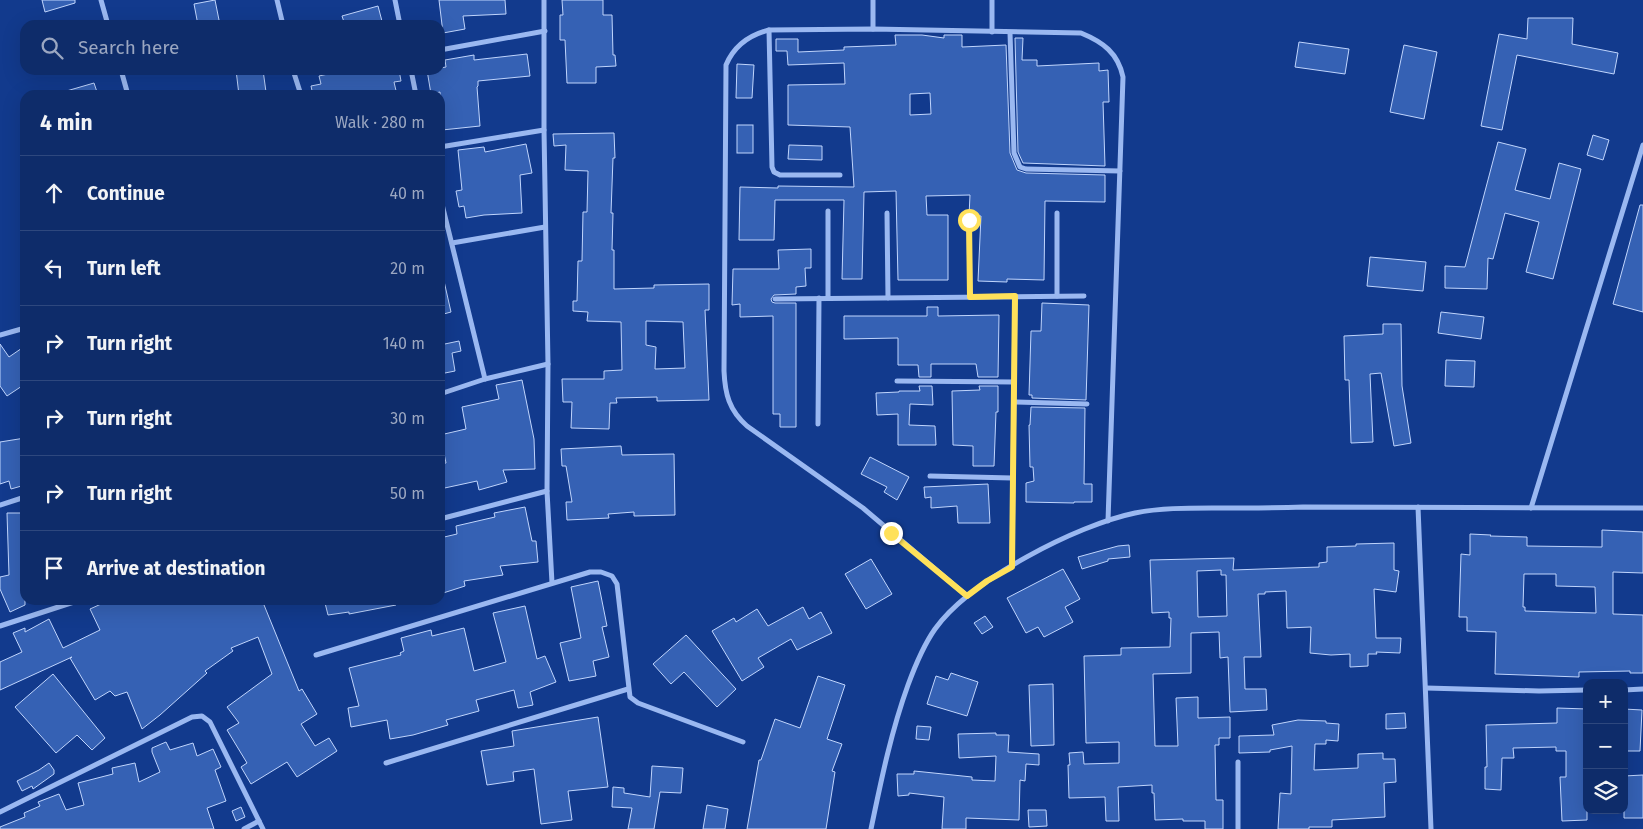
<!DOCTYPE html>
<meta charset="utf-8">
<style>
:root{--surface:#0e2c6a;--page:#1c3872;--text:#f1f3f6;--muted:#9ba7c1;--line:#2e487e}
body{margin:0;font-family:"Fira Sans",sans-serif;background:var(--page);color:var(--text)}
.controls{position:absolute;right:15px;bottom:15px;display:grid;overflow:hidden;border-radius:10px;box-shadow:0 5px 20px #0002}
.controls button{width:45px;height:45px;display:grid;place-items:center;padding:0;border:0;border-bottom:1px solid var(--line);background:var(--surface);color:var(--text);font:25px sans-serif}
.stop{position:absolute;width:15px;height:15px;margin:-11px;border:4px solid #ffe15a;border-radius:50%;background:#fff}
.stop.end{background:#ffe15a;border-color:#fff;box-shadow:0 1px 5px #0008}
.list{margin:0;padding:0;list-style:none}
h2{display:flex;justify-content:space-between;align-items:center;height:65px;margin:0;padding:0 20px;font-size:21px}
h2 small{font-size:16px;font-weight:400;color:var(--muted)}
.list li{display:grid;grid-template-columns:32px 1fr auto;gap:15px;align-items:center;box-sizing:border-box;height:75px;padding:0 20px;border-top:1px solid var(--line)}
.list b{display:block;font-size:19px;white-space:nowrap}
.list em{font-size:16px;font-style:normal;color:var(--muted)}
.icon{flex:none;width:28px;height:28px;fill:none;stroke:currentColor;stroke-width:2;stroke-linecap:round;stroke-linejoin:round}
.map{position:relative;flex:none;width:1643px;height:829px;overflow:hidden}
.search{position:absolute;background:var(--surface);box-shadow:0 5px 20px #0002;left:20px;top:20px;width:425px;height:55px;display:flex;align-items:center;gap:12px;box-sizing:border-box;padding:0 18px;border-radius:15px;color:var(--muted);font-size:19px}
.panel{position:absolute;background:var(--surface);box-shadow:0 5px 20px #0002;left:20px;top:90px;width:425px;height:515px;border-radius:15px}
.map>svg:first-child{display:block}
.building{fill:#3561b4;stroke:#c0d5fd;fill-rule:evenodd}
.lines{fill:none;stroke-linecap:round;stroke-linejoin:round}
.street{stroke:#9ab8f1;stroke-width:5}
.route{stroke:#ffe15a;stroke-width:6}
</style>
<div class="map">
<svg width="1643" height="829" viewBox="0 0 1643 829">
<rect width="100%" height="100%" fill="#123a8d"/>
<g class="building">
<polygon points="42,0 75,0 75,3 45,12"/>
<polygon points="215,0 220,25 198,25 194,4"/>
<polygon points="439,0 505,0 506,14 463,16 465,29 443,33"/>
<polygon points="562,0 603,0 603,15 612,15 613,55 615,55 616,66 596,67 596,83 567,83 565,40 560,40 560,15 563,15"/>
<polygon points="378,6 383,25 345,25 342,16"/>
<polygon points="1528,18 1573,18 1572,44 1618,53 1614,74 1517,55 1502,130 1481,126 1499,34 1527,39"/>
<path d="M895,35h27l22,3v-3h18v12l44,-2 4,108 7,17 9,3 79,2v27l-60,-1 -1,79 -37,-1v3l-29,-1 3,-65h-12l1,-21 -44,1 1,19h21v65h-50l-2,-89 -32,1 -2,87h-20l2,-79h-69l-1,40h-35l1,-53 38,1v-2l76,1 -4,-60 -62,-2v-40l57,-1 -1,-21 -56,2 -1,-14h-11v-12h22v13l46,-2v-3l52,-2zM930,93l1,21 -21,1v-21z"/>
<polygon points="1015,38 1023,38 1022,60 1037,60 1037,66 1099,63 1099,71 1108,70 1109,102 1103,102 1105,166 1023,163 1018,152"/>
<polygon points="1299,42 1349,49 1345,74 1295,67"/>
<polygon points="1404,45 1437,52 1424,119 1390,112"/>
<polygon points="527,54 530,76 478,81 478,86 477,87 480,126 442,130 440,92 431,94 427,70 440,70 440,68 446,67 445,60 474,55 474,60"/>
<polygon points="737,64 754,65 752,98 736,98"/>
<polygon points="236,70 263,70 266,92 239,95"/>
<polygon points="328,70 399,70 401,81 394,82 397,95 313,95 311,86 321,84 319,76 328,74"/>
<polygon points="94,83 98,95 63,95 63,92"/>
<rect x="737" y="125" width="16" height="28"/>
<path d="M614,133l1,25h-2l-2,55h2l-1,37h2v39l40,-1v-3l55,-1v26h-4l4,90 -52,1v-4l-41,1 1,5h-7l-1,26 -38,-1 1,-26h-9l-1,-23h42v-8l18,-1 -1,-48 -34,-1 1,-9 -15,-1v-10h4l1,-40h4l1,-49h4l1,-41 -23,-1 1,-25 -12,1 -1,-12zM646,321l37,1 2,46 -30,1 1,-22 -10,-2z"/>
<polygon points="1593,135 1609,140 1603,160 1587,155"/>
<polygon points="1498,142 1526,149 1515,190 1550,199 1559,163 1581,169 1553,279 1526,272 1539,222 1505,213 1493,259 1488,258 1487,289 1445,288 1445,266 1465,267"/>
<polygon points="526,144 532,173 520,175 522,213 484,215 466,218 464,206 459,207 456,191 462,190 458,150 484,147 485,152"/>
<polygon points="789,145 822,146 822,160 788,159"/>
<polygon points="1640,205 1643,205 1643,312 1613,304"/>
<polygon points="811,249 811,268 805,268 806,286 796,287 796,294 774,295 771,299 772,302 775,303 796,303 796,427 780,427 780,414 773,414 773,316 740,317 740,304 732,305 733,269 779,269 778,250"/>
<polygon points="1370,257 1426,262 1423,291 1367,286"/>
<polygon points="440,281 444,281 451,312 440,315"/>
<polygon points="1042,303 1089,305 1086,400 1032,398 1032,395 1029,395 1031,331 1041,331"/>
<polygon points="927,307 938,307 938,316 999,315 998,377 978,377 976,364 931,364 931,377 919,377 918,365 898,365 898,338 844,339 844,316 927,316"/>
<polygon points="1441,312 1484,317 1481,339 1438,333"/>
<polygon points="1383,324 1401,324 1402,386 1411,443 1394,446 1381,373 1370,374 1373,442 1351,443 1349,380 1345,380 1344,336 1383,334"/>
<polygon points="459,341 461,351 452,353 455,371 440,374 440,345"/>
<polygon points="0,344 9,357 25,346 25,384 7,396 0,386"/>
<polygon points="1446,360 1475,361 1474,387 1445,386"/>
<polygon points="522,380 534,439 535,469 503,470 507,482 479,490 477,481 440,489 440,464 446,463 440,435 466,429 462,407 499,399 496,385"/>
<polygon points="919,386 932,386 933,405 910,404 909,425 935,426 936,445 898,445 898,414 877,415 876,393 899,392 899,391 920,391"/>
<polygon points="979,386 998,386 998,412 996,412 994,466 973,466 973,446 953,445 952,391 980,390"/>
<polygon points="1031,407 1085,408 1084,484 1092,484 1092,502 1074,502 1074,503 1026,502 1026,483 1034,481 1033,467 1030,467 1029,425 1030,425"/>
<polygon points="25,438 25,485 11,489 9,481 0,484 0,442"/>
<polygon points="621,446 622,455 674,454 675,515 634,516 634,512 608,514 609,518 567,520 566,502 572,502 566,466 562,466 561,449"/>
<polygon points="870,457 909,477 897,500 884,492 887,487 861,474"/>
<polygon points="988,484 990,523 958,523 957,506 931,508 931,497 925,498 924,487"/>
<polygon points="525,507 532,541 536,541 538,562 500,566 503,575 464,581 465,586 440,594 440,538 457,534 456,526 495,517 494,513"/>
<polygon points="7,513 25,513 25,605 10,612 0,589 0,577 9,575"/>
<path d="M1602,530l41,2v41l-30,-1v42l30,1v58h-13v-2l-51,1v5l-84,-3 1,-42 -29,-1v-14h-8l2,-63 9,1v-21l21,1 -1,1 37,1v9l75,1zM1524,574h32v12l39,1 1,26 -71,-2v-4h-2z"/>
<path d="M1394,543v27l5,1 -3,21 -22,-3 2,49h25l-1,15 -24,-1 1,2h-9v12l-18,1v-13l-19,1 -21,-2 1,-26 -24,1 -1,-37 -21,1v2h-7l3,63h-17l1,32h21l1,21 -37,2 -2,-55 -8,1 -1,-26 -28,1v40l-38,1 2,72h23l-2,-48 22,-1v21l32,-1v21h-11v7h-4l1,55h7v29h-18v-8h-22v-2l-28,1 -1,-27h-2v-8l-34,2 1,34h-13l-1,-24 -36,1 -1,-33h2l-1,-12 14,-1 1,12 35,-1v-21l-33,1 -2,-87 37,-1v-7l49,-1 1,-29h-2v-6l-17,1 -2,-53 84,-2 -1,12 86,-3v-4l8,-1v-15l29,-1v-2zM1221,570v5h5l1,41 -29,1 -1,-46z"/>
<polygon points="1129,545 1130,557 1108,559 1108,561 1082,569 1078,557 1118,546"/>
<polygon points="871,559 892,594 866,609 845,574"/>
<polygon points="1063,569 1080,599 1065,607 1073,622 1044,637 1038,627 1026,633 1007,598"/>
<polygon points="598,581 607,626 602,627 609,657 593,661 596,676 569,681 560,643 581,638 571,587"/>
<polygon points="110,600 146,600 147,604 160,600 262,600 299,691 302,689 317,714 301,724 315,746 329,738 337,751 297,777 287,762 251,784 241,767 247,763 227,730 239,723 227,707 272,674 258,637 231,648 233,651 205,671 207,673 160,715 142,729 127,692 115,696 110,691 95,700 70,658 72,657 0,690 0,662 22,652 13,633 25,628 25,632 49,619 63,648 100,630 90,609"/>
<polygon points="339,600 395,600 396,605 349,614 349,612 328,615 325,603"/>
<polygon points="525,606 537,659 545,656 556,682 530,692 533,705 518,708 514,690 476,700 479,711 446,720 448,725 413,735 390,739 387,720 351,727 348,708 359,706 349,668 401,655 400,653 404,651 401,638 431,630 432,636 464,628 474,671 506,662 493,613"/>
<polygon points="803,607 809,619 821,612 832,633 797,650 791,639 758,658 764,667 742,681 712,631 734,618 736,622 757,609 768,626"/>
<polygon points="985,616 993,627 982,634 974,623"/>
<polygon points="686,635 736,689 717,707 684,672 671,684 653,664"/>
<polygon points="951,673 978,682 967,716 927,704 936,676 948,680"/>
<polygon points="53,674 105,738 92,750 77,735 56,753 15,707"/>
<polygon points="818,676 845,685 827,739 842,744 832,771 835,772 826,829 747,829 759,760 761,760 775,719 800,728"/>
<polygon points="1053,684 1054,745 1031,746 1029,685"/>
<polygon points="1557,708 1587,709 1585,776 1587,776 1587,820 1562,821 1560,777 1566,777 1566,751 1556,751 1556,747 1513,748 1514,758 1502,758 1501,790 1485,789 1485,767 1487,767 1486,725 1557,723"/>
<polygon points="1624,709 1642,710 1640,751 1624,751"/>
<polygon points="1405,713 1406,728 1386,729 1386,714"/>
<polygon points="598,717 608,787 568,791 572,820 541,824 534,769 513,772 514,781 487,785 481,751 514,746 512,731"/>
<polygon points="1298,720 1326,721 1326,723 1339,724 1338,741 1326,740 1326,744 1315,744 1314,770 1358,768 1358,754 1383,753 1383,759 1395,759 1396,782 1384,783 1385,817 1332,820 1332,827 1309,827 1309,829 1278,829 1280,793 1291,794 1292,746 1270,750 1270,752 1239,753 1239,736 1274,735 1272,725"/>
<polygon points="917,726 931,727 929,740 916,739"/>
<polygon points="996,733 996,735 1009,735 1008,752 1039,754 1039,765 1026,764 1025,781 1020,780 1019,820 966,818 966,829 942,829 944,797 909,793 909,795 898,796 897,774 914,774 914,771 924,772 972,777 972,780 995,781 996,756 959,758 958,734"/>
<polygon points="166,742 170,750 193,743 197,756 213,749 221,767 215,770 226,801 207,808 214,829 0,829 0,827 25,817 24,813 40,806 38,802 59,794 66,810 84,805 78,783 113,774 112,768 135,763 139,782 160,772 152,752 152,748"/>
<polygon points="49,763 54,770 54,774 33,789 32,786 22,791 17,781 39,770"/>
<polygon points="652,766 683,768 681,793 660,792 654,829 628,829 632,808 612,807 613,787 624,788 624,793 650,797"/>
<polygon points="1643,775 1643,818 1624,818 1624,776"/>
<polygon points="707,805 728,809 725,829 703,829"/>
<polygon points="241,807 245,817 236,821 232,811"/>
<polygon points="1028,810 1046,810 1047,826 1029,827"/>
</g>
<g class="lines">
<g class="street">
<polyline points="101,0 108,25"/>
<polyline points="277,0 283,25"/>
<polyline points="395,0 400,25"/>
<polyline points="544,0 544,130 548,364 547,491 552,583"/>
<polyline points="873,0 873,29"/>
<polyline points="992,0 992,32"/>
<polyline points="769,30 772,167 774,172 780,175 840,175"/>
<polyline points="1010,33 1014,153 1020,167 1026,169 1120,171"/>
<polyline points="440,50 545,31"/>
<polyline points="121,70 128,95"/>
<polyline points="293,70 301,95"/>
<polyline points="411,70 416,95"/>
<polyline points="440,147 544,130"/>
<polyline points="440,196 485,379"/>
<polyline points="828,211 828,298"/>
<polyline points="887,213 888,298"/>
<polyline points="1057,213 1057,296"/>
<polyline points="969,220 970,297"/>
<polyline points="452,243 545,227"/>
<polyline points="775,299 1084,296"/>
<polyline points="0,335 25,328"/>
<polyline points="897,381 1014,382"/>
<polyline points="440,394 485,379 548,364"/>
<polyline points="1014,402 1087,404"/>
<polyline points="818,424 819,298"/>
<polyline points="930,476 1012,478"/>
<polyline points="0,505 25,497"/>
<polyline points="1418,507 1431,829"/>
<polyline points="1531,508 1643,145"/>
<polyline points="440,519 547,491"/>
<polyline points="1012,567 1015,296"/>
<path d="M967,596l-104,-88 -116,-82c-18,-16 -22,-32 -23,-55l2,-306c8,-19 23,-30 43,-35l104,-1 208,4c22,9 37,20 42,44l-15,444"/>
<polyline points="0,626 80,600"/>
<polyline points="316,655 590,572 601,572 612,576 617,584 630,697 638,703 743,742"/>
<polyline points="1426,688 1539,691 1587,690"/>
<polyline points="1624,690 1643,689"/>
<polyline points="1238,762 1238,829"/>
<polyline points="386,763 628,689"/>
<polyline points="0,812 192,717 202,716 210,722 263,829"/>
<polyline points="244,829 259,821"/>
<path d="M871,829c10,-48 20,-97 37,-144 7,-19 15,-39 27,-56 35,-49 142,-104 200,-116 25,-5 51,-5 77,-5 30,0 60,0 91,-1 113,0 227,1 340,1"/>
</g>
</g>
<g class="lines">
<polyline class="route" points="891,533 967,596 987,581 1012,567 1015,296 970,297 969,220"/>
</g>
</svg>
<div class="controls">
<button>+</button>
<button>−</button>
<button><svg class="icon" aria-label="layers" viewBox="0 0 24 24"><path d="M12 4l9 5-9 5-9-5zM3 14l9 5 9-5"/></svg></button>
</div>
<div class="stop" style="left:969px;top:220px"></div>
<div class="stop end" style="left:891px;top:533px"></div>
<div class="search"><svg class="icon" aria-label="search" viewBox="0 0 24 24"><circle cx="10" cy="10" r="6"/><path d="M15 15l6 6"/></svg>Search here</div>
<section class="panel">
<h2>4 min<small>Walk · 280 m</small></h2>
<ul class="list">
<li><svg class="icon" aria-label="ahead" viewBox="0 0 24 24"><path d="M12 20V5M6 11l6-6 6 6"/></svg><div><b>Continue</b></div><em>40 m</em></li>
<li><svg class="icon" aria-label="left" viewBox="0 0 24 24"><path d="M17 20v-9H6M10 6l-5 5 5 5"/></svg><div><b>Turn left</b></div><em>20 m</em></li>
<li><svg class="icon" aria-label="right" viewBox="0 0 24 24"><path d="M7 20v-9h11M14 6l5 5-5 5"/></svg><div><b>Turn right</b></div><em>140 m</em></li>
<li><svg class="icon" aria-label="right" viewBox="0 0 24 24"><path d="M7 20v-9h11M14 6l5 5-5 5"/></svg><div><b>Turn right</b></div><em>30 m</em></li>
<li><svg class="icon" aria-label="right" viewBox="0 0 24 24"><path d="M7 20v-9h11M14 6l5 5-5 5"/></svg><div><b>Turn right</b></div><em>50 m</em></li>
<li><svg class="icon" aria-label="arrive" viewBox="0 0 24 24"><path d="M6 21V4h12l-3 4 3 4H6"/></svg><div><b>Arrive at destination</b></div></li>
</ul>
</section>
</div>
